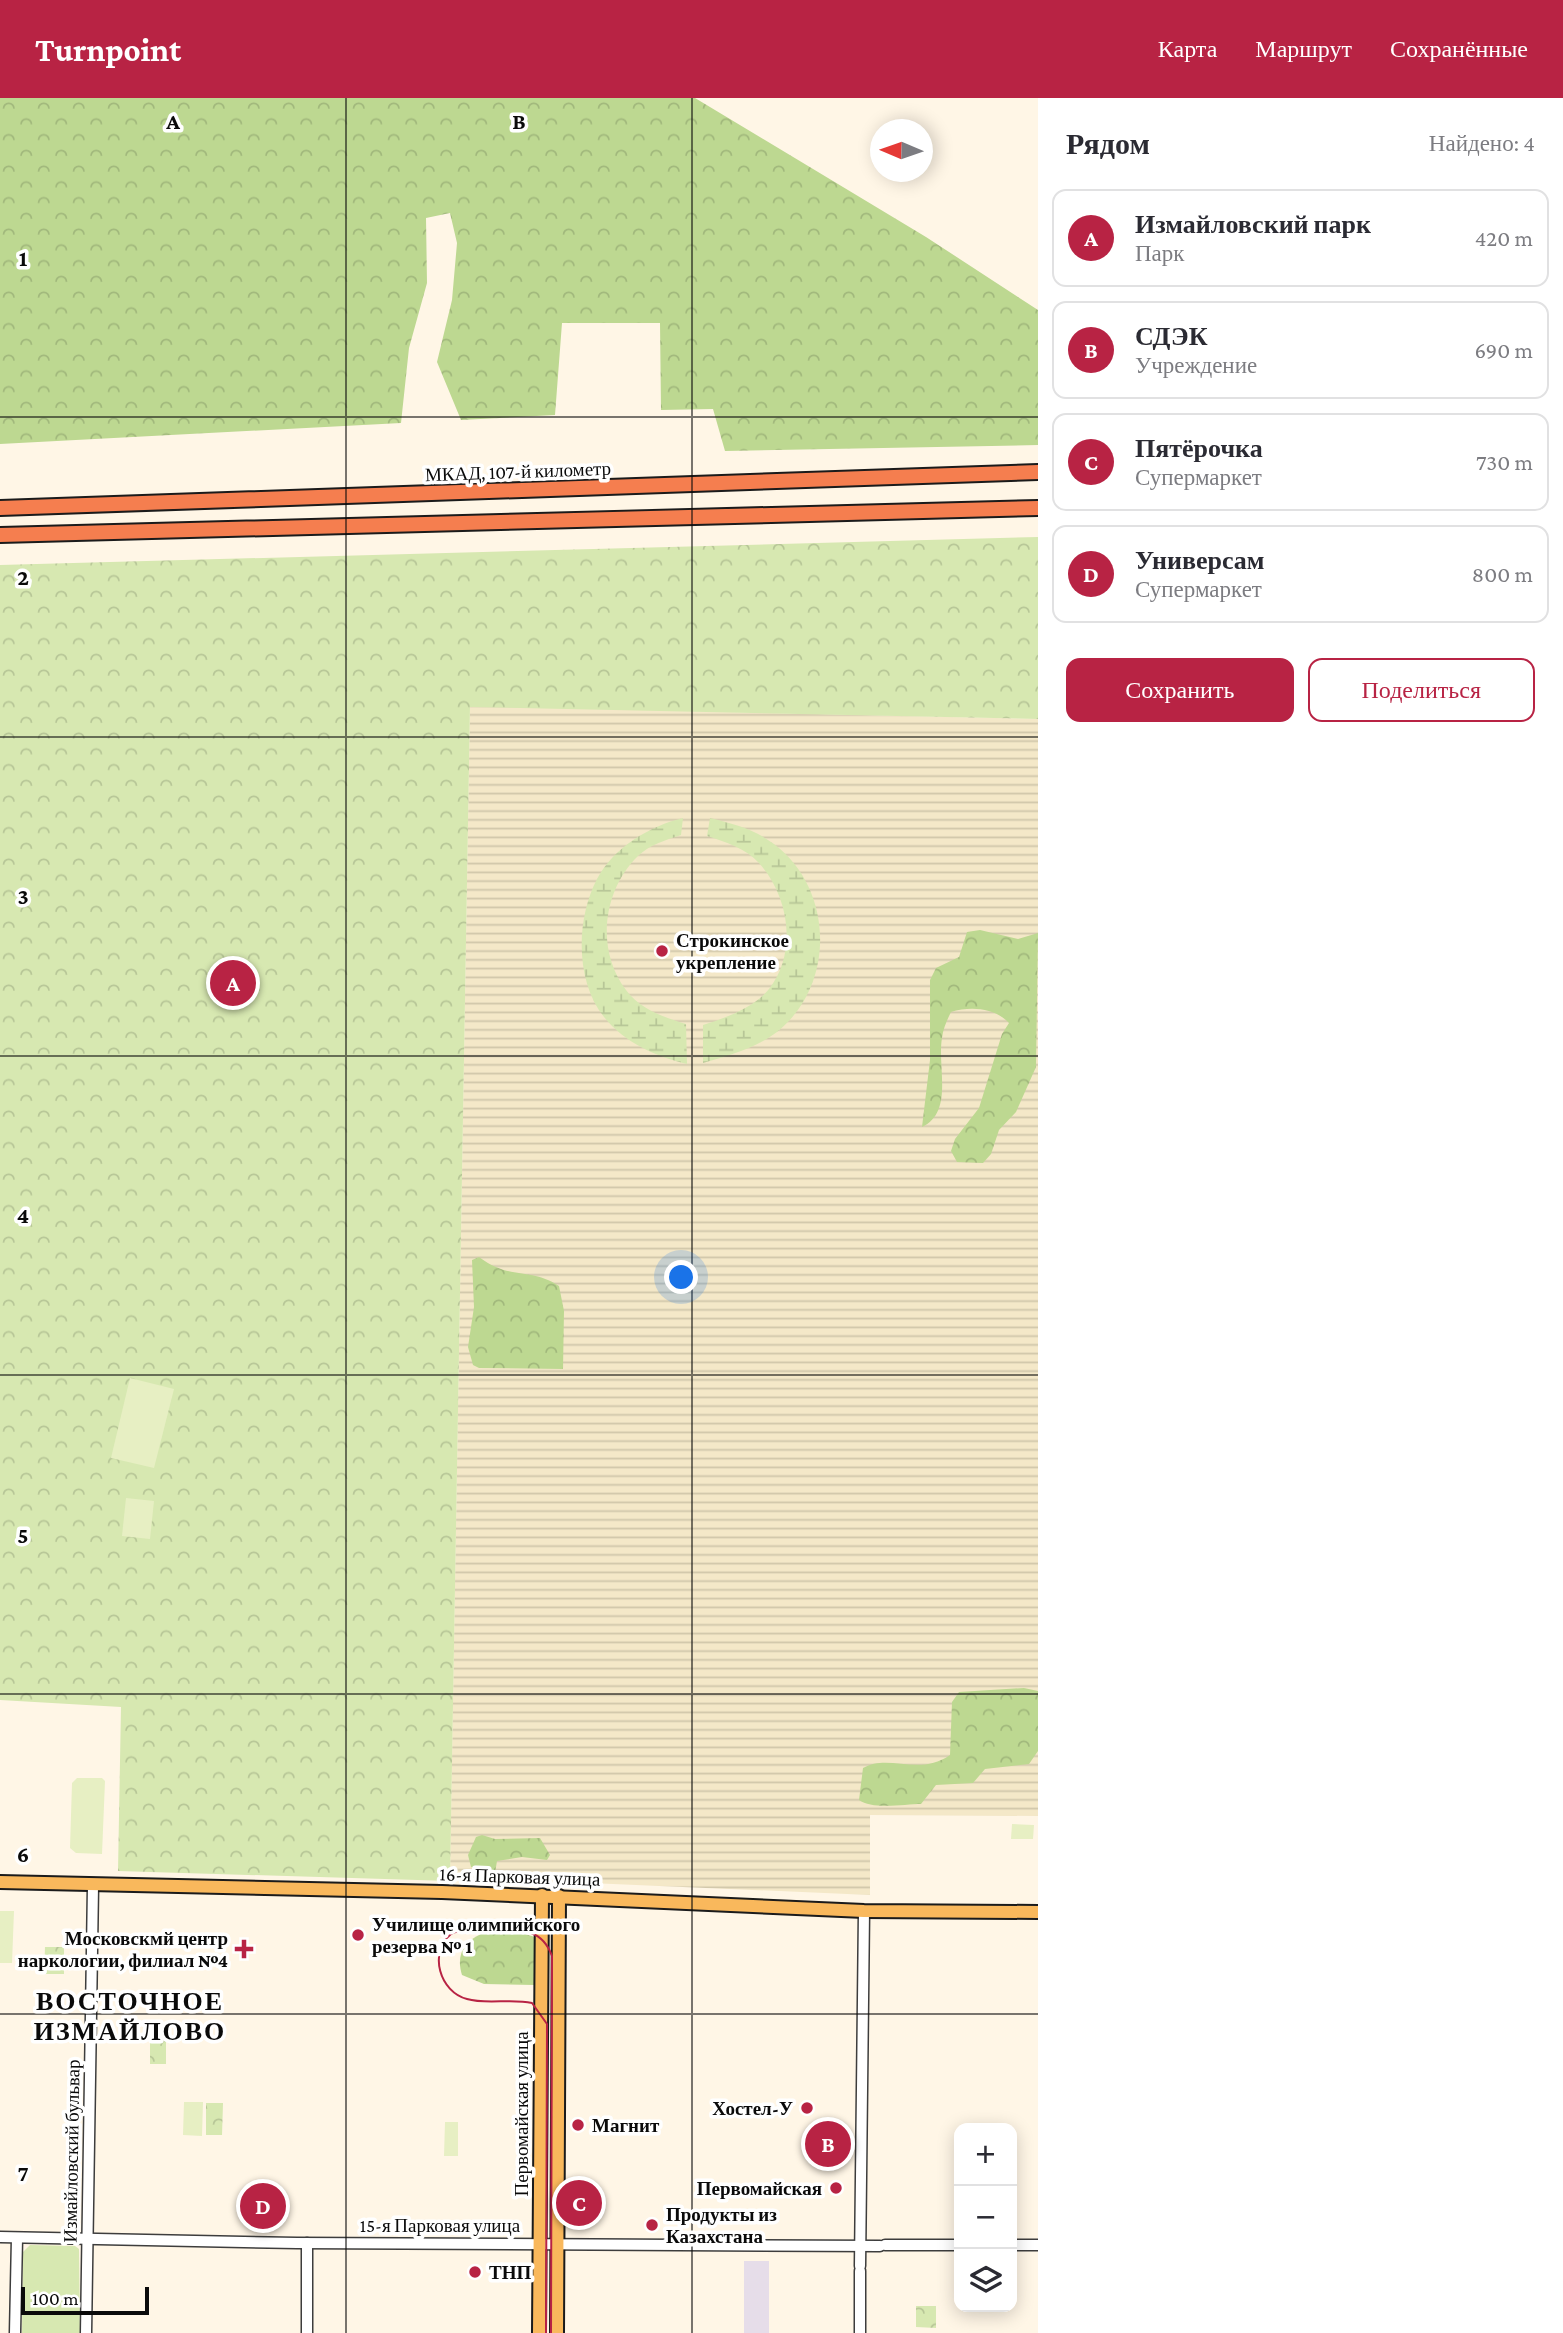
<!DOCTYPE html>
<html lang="ru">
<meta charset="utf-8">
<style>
:root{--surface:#fff;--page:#f7f7f7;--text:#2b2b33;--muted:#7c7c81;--line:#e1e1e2;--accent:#b82344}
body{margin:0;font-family:"Crimson Pro",serif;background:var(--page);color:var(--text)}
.controls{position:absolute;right:21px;bottom:21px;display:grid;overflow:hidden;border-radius:14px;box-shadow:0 4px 18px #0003}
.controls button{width:63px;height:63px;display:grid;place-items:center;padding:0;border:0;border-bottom:2px solid var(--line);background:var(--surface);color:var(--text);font:35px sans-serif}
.compass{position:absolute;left:870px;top:21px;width:63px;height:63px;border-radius:50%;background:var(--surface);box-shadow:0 4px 18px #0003;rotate:272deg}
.scale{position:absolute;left:21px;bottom:18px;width:128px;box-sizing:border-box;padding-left:7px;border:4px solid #0a0a0a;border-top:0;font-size:19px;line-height:24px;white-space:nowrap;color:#0a0a0a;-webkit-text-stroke:5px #fff;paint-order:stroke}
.you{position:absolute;left:682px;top:1180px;width:24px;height:24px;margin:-18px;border:5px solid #fff;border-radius:50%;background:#1a73e8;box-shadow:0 0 0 10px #1a73e833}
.badge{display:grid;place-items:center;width:46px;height:46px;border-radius:50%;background:var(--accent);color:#fff;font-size:23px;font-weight:700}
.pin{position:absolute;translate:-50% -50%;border:4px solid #fff;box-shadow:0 2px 7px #0006}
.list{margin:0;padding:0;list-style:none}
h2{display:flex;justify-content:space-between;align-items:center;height:91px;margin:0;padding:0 28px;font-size:30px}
h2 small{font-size:23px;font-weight:400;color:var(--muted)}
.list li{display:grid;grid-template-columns:46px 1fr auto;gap:21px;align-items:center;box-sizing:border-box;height:98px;margin:0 14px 14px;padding:0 14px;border:2px solid var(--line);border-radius:14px}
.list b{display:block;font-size:26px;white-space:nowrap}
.list p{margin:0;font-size:23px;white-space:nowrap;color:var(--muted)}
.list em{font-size:23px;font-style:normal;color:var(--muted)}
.actions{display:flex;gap:14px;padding:21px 28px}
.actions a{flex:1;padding:16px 0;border:2px solid var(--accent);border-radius:14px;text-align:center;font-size:24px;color:var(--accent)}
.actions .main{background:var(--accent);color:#fff}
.icon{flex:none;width:38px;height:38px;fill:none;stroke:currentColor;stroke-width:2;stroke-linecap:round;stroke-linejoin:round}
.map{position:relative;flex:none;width:1038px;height:2235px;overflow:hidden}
header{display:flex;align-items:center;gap:42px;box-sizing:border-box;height:98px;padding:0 35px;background:var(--accent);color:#fff}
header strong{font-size:33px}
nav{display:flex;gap:38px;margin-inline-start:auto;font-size:24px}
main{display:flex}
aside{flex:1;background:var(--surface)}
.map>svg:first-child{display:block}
.industrial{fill:#e6dde9}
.farmland{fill:url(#farmland-rules)}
.grass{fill:#d7e8b1}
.forest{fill:url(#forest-crowns)}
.wetland{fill:url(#wetland-marsh)}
.park{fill:url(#park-crowns)}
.pitch{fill:#e7efc3}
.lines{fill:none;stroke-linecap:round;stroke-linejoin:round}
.minor-casing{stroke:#3d3d3d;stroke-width:13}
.major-casing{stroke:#1b1b1b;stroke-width:16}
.highway-casing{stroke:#1b1b1b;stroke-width:18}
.minor{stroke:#fff;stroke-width:10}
.major{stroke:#f9b85c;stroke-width:12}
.highway{stroke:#f57e4f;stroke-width:14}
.tram{stroke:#b82344;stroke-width:2}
.grid{fill:none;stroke:#0a0a0a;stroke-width:2;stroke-opacity:0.55}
.poi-dot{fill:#b82344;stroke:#fff;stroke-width:2.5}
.labels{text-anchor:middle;stroke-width:7;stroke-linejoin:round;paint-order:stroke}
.street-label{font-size:19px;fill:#0a0a0a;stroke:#fff}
.poi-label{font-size:19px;font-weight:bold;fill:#0a0a0a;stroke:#fff;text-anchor:start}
.district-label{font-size:26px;font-weight:bold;letter-spacing:2px;fill:#0a0a0a;stroke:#fff}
.grid-label{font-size:23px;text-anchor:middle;font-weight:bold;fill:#0a0a0a;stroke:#fff;stroke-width:7;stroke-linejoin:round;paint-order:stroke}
</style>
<header>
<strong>Turnpoint</strong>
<nav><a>Карта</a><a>Маршрут</a><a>Сохранённые</a></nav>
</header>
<main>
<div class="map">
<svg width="1038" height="2235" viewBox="0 0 1038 2235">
<defs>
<pattern id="farmland-rules" width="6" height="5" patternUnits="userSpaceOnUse" patternTransform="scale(1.75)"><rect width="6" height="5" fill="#f4e8c8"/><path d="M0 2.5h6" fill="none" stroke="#d0c6aa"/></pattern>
<pattern id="forest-crowns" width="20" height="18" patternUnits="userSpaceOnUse" patternTransform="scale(1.75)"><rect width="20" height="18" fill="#bdd891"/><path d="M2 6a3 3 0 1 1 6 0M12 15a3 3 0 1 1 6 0" fill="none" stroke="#a1b87c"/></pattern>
<pattern id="wetland-marsh" width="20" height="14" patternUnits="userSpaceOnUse" patternTransform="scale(1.75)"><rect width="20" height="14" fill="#d7e8b1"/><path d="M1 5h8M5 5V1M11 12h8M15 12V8" fill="none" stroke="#b7c697"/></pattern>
<pattern id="park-crowns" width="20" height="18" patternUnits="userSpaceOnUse" patternTransform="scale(1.75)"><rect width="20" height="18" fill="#d7e8b1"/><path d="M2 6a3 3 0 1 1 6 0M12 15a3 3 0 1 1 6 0" fill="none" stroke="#b7c697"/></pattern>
</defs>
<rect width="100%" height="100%" fill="#fff6e6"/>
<rect class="industrial" x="744" y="2163" width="25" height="72"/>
<polygon class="farmland" points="470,608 1038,621 1038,1718 870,1717 870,1797 450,1779"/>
<polygon class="grass" points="30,2147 75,2148 79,2151 80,2235 22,2235 23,2154"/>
<g class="forest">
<polygon points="0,0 695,0 926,139 1038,212 1038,347 725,353 713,311 661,312 660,225 562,225 555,317 461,322 437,264 452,202 457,145 450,115 426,120 427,185 409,250 401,325 0,346"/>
<path d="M980,832l38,9 20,-6 -2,134 -20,45 -17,18 -8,24 -8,9 -26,-1 -6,-11 4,-12 24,-31 23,-74 7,-11c-14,-15 -38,-17 -58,-11 -4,8 -8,17 -9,26 -5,29 12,74 -20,89l8,-67v-80l6,-12 23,-11 8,-25z"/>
<path d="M479,1159c32,24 51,10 80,29l5,25 -1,58 -84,-1 -6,-3 -5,-18 6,-40 -2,-47z"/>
<path d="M1024,1590l14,3v60l-9,13 -44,5 -12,14 -37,2 -15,19c-16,0 -49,6 -62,-4l4,-32c26,-15 56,9 87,-13l2,-53 7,-10z"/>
<polygon points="482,1737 495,1741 540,1740 550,1757 547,1762 522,1759 497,1763 495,1775 471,1769 468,1757 476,1739"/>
<path d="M481,1836h44l10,3v48l-51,-1 -22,-9c-6,-19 1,-33 19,-41z"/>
</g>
<g class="wetland">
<path d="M683,720l-2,17c-15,5 -32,10 -43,21 -36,35 -42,95 -12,134 15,20 38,27 60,34l1,40c-32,-8 -62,-21 -83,-47 -29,-36 -28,-98 -7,-138 17,-32 53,-53 86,-61z"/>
<path d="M710,720c24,6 44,11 64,26 60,45 62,141 3,188 -21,16 -49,24 -74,31v-38c22,-7 51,-17 66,-36 29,-37 20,-93 -10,-126 -14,-15 -33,-21 -52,-27z"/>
</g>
<g class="park">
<polygon points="1038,439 1038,621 470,609 450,1783 118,1773 121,1609 0,1602 0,467"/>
<polygon points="45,1849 64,1849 64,1876 44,1876"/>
<polygon points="154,1932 166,1932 166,1966 150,1966 150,1936"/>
<polygon points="206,2005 223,2005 222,2037 206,2037"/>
<polygon points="916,2208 936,2208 936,2230 916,2229"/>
</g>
<g class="pitch">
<polygon points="130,1280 174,1291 154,1370 111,1360"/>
<polygon points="126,1400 154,1403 150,1441 122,1438"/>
<polygon points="77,1680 102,1680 105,1683 102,1756 76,1755 70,1750 72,1685"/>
<polygon points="1012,1726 1034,1727 1033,1741 1011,1741"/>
<polygon points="0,1813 14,1813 12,1865 0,1865"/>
<polygon points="184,2004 203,2004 202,2038 183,2037"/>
<polygon points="445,2024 458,2024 458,2058 444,2058"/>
</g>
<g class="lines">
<g class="minor-casing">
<g id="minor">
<polyline points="0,2139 297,2145 880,2148"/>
<polyline points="885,2147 959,2147"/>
<polyline points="1012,2147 1038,2147"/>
<polyline points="860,2168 864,1813"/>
<polyline points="15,2235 17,2140"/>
<polyline points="86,2235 93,1788"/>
<polyline points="307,2235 307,2145"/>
<polyline points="860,2235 860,2173"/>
</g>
</g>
<g class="major-casing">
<g id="major">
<polyline points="0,1784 442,1794 864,1813 1038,1814"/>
<polyline points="539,2235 542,1797"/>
<polyline points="557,2235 559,1798"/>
</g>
</g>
<g class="highway-casing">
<g id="highway">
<polyline points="0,410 1038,374"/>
<polyline points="0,437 1038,410"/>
</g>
</g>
<use href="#minor" class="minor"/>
<use href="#major" class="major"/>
<use href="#highway" class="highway"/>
<path class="tram" d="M546,2235l1,-309 -15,-21c-21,-5 -45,2 -65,-4 -27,-7 -39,-46 -16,-65 10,-7 68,-6 80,-1 11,4 17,12 21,23l-1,377"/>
</g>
<path class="grid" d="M346,0v2235M692,0v2235M0,319h1038M0,639h1038M0,958h1038M0,1277h1038M0,1596h1038M0,1916h1038"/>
<g class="poi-dot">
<circle cx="662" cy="853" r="7"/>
<circle cx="358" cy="1837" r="7"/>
<path d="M240.5 1840.5h7v7h7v7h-7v7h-7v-7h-7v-7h7z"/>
<circle cx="807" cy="2010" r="7"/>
<circle cx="578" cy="2027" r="7"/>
<circle cx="836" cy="2090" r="7"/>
<circle cx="652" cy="2127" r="7"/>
<circle cx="475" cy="2174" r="7"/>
</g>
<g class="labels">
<g class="street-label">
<text transform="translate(518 373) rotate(-2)" y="7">МКАД, 107-й километр</text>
<text transform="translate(520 1778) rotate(2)" y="7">16-я Парковая улица</text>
<text transform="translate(521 2016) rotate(-90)" y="7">Первомайская улица</text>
<text transform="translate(71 2053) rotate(-89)" y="7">Измайловский бульвар</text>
<text x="440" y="2134">15-я Парковая улица</text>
</g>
<g class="poi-label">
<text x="676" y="849">Строкинское<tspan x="676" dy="22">укрепление</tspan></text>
<text x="372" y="1833">Училище олимпийского<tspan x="372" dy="22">резерва № 1</tspan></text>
<text x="228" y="1847" text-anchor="end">Московскмй центр<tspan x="228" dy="22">наркологии, филиал №4</tspan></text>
<text x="793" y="2017" text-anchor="end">Хостел-У</text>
<text x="592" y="2034">Магнит</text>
<text x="822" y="2097" text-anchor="end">Первомайская</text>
<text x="666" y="2123">Продукты из<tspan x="666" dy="22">Казахстана</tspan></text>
<text x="489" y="2181">ТНП</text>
</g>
<g class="district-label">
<text x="130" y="1912">ВОСТОЧНОЕ<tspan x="130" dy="30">ИЗМАЙЛОВО</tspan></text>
</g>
</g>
<g class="grid-label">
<text x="173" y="31">A</text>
<text x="519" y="31">B</text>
<text x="23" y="168">1</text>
<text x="23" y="487">2</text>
<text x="23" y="806">3</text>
<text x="23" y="1125">4</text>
<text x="23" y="1445">5</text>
<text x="23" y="1764">6</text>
<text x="23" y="2083">7</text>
</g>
</svg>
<div class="controls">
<button>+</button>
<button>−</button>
<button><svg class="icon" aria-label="layers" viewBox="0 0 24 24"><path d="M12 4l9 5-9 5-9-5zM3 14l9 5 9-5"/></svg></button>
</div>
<svg class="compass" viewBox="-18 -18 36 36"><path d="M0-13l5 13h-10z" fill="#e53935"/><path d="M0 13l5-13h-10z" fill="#7c7c81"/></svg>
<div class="scale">100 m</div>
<div class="you"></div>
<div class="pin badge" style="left:233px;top:885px">A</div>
<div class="pin badge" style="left:828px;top:2046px">B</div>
<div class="pin badge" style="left:579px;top:2105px">C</div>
<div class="pin badge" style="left:263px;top:2108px">D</div>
</div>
<aside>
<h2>Рядом<small>Найдено: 4</small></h2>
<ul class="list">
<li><span class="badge">A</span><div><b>Измайловский парк</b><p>Парк</p></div><em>420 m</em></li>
<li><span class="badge">B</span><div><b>СДЭК</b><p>Учреждение</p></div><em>690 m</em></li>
<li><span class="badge">C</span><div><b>Пятёрочка</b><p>Супермаркет</p></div><em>730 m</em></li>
<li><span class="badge">D</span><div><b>Универсам</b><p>Супермаркет</p></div><em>800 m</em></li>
</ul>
<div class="actions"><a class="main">Сохранить</a><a>Поделиться</a></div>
</aside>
</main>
